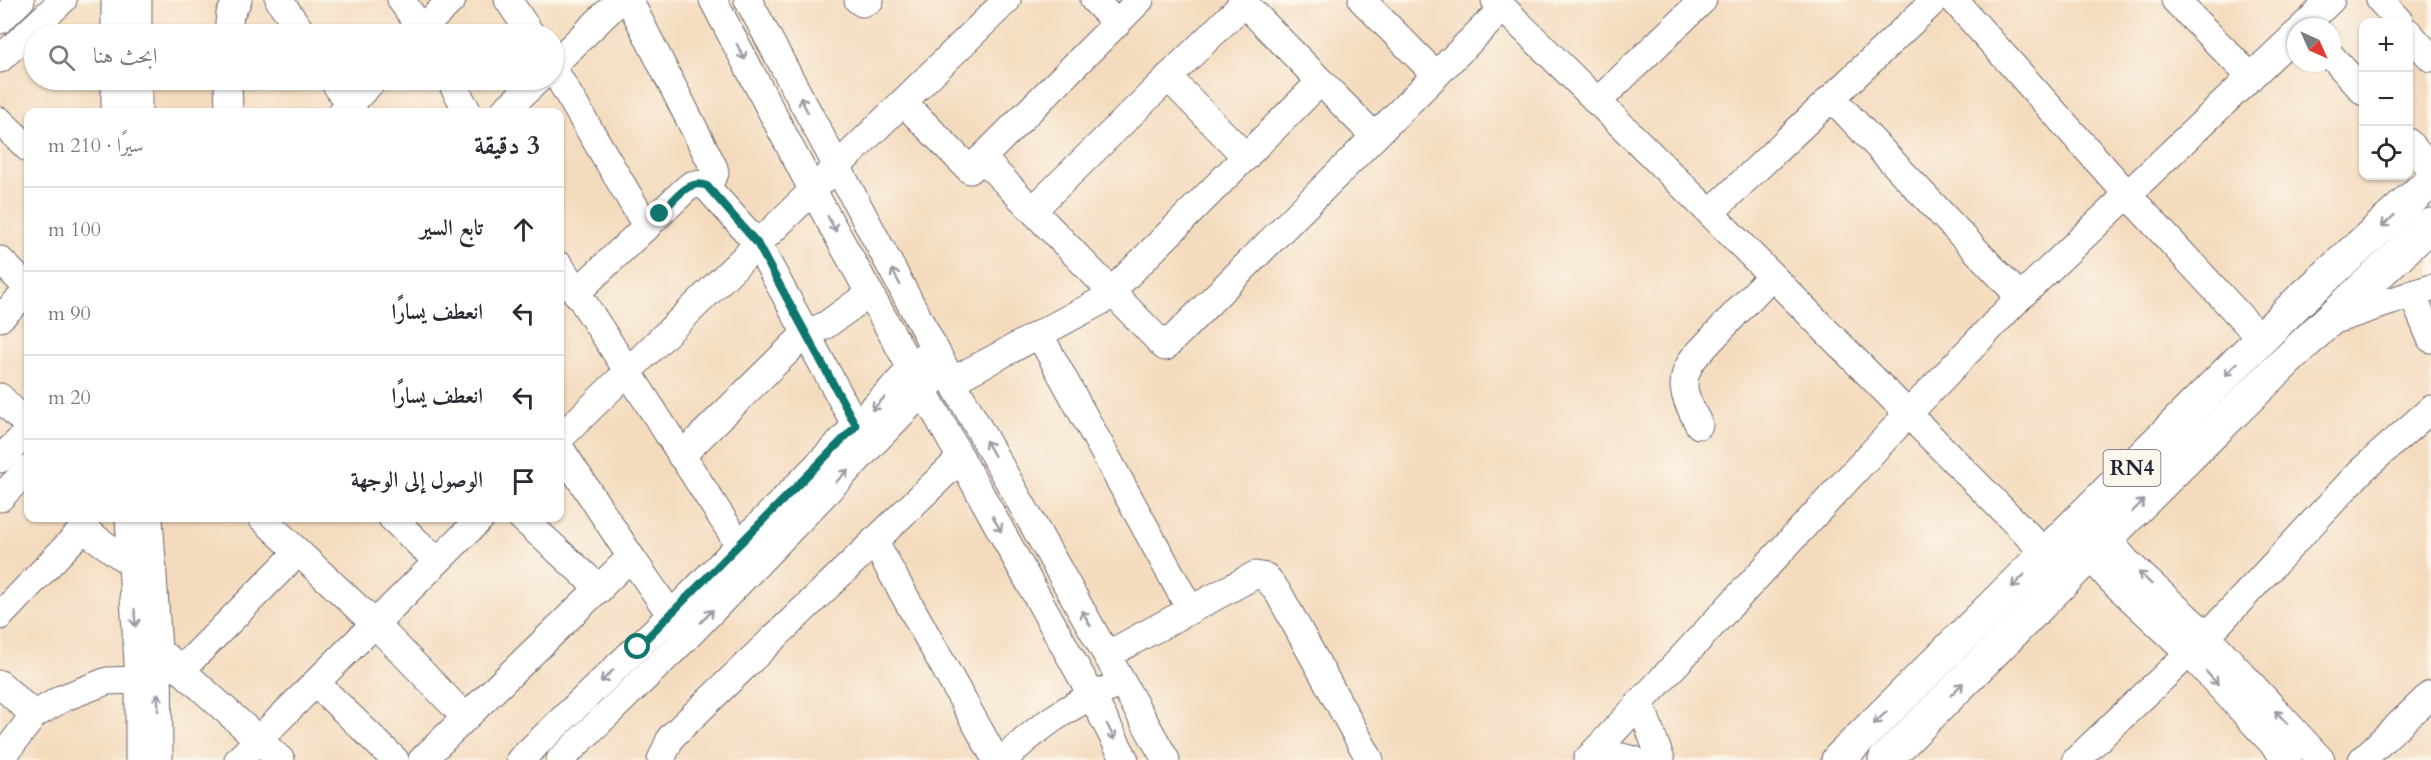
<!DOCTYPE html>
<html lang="ar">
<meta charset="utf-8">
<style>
:root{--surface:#fff;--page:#f7f7f7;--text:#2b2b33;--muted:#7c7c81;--line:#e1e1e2}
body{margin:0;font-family:Cardo,Amiri,serif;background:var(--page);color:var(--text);direction:rtl}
.controls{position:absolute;right:18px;top:18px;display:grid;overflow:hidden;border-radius:12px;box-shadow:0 2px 4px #0004}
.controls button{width:54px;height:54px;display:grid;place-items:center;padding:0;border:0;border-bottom:2px solid var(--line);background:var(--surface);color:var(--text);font:30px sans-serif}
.compass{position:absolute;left:2287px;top:18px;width:54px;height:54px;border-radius:50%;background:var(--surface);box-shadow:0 2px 4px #0004;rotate:135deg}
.stop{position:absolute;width:18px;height:18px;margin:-14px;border:4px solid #0f766e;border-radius:50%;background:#fff}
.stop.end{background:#0f766e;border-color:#fff;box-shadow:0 2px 6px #0008}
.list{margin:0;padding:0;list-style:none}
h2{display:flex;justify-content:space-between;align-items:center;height:78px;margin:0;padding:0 24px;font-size:26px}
h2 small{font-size:20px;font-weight:400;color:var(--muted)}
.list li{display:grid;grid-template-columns:39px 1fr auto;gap:18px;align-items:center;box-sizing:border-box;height:84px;padding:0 24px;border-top:2px solid var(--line)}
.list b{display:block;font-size:22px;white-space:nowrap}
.list em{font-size:20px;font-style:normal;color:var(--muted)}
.icon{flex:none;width:33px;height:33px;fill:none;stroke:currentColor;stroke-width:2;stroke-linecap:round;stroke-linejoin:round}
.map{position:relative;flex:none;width:2431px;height:760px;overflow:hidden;direction:ltr}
.search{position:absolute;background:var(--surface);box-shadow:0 2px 4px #0004;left:24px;top:24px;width:540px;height:66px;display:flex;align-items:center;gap:15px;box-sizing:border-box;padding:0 21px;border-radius:33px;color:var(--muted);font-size:22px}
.panel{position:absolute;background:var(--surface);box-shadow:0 2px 4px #0004;left:24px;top:108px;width:540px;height:414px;border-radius:12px;direction:rtl}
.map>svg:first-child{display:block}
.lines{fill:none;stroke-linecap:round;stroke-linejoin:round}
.minor-casing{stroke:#6c6369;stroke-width:29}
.major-casing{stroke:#6c6369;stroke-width:35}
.minor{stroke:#fff;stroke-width:27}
.major{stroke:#fff;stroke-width:33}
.oneway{stroke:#9c9ca7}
.route{stroke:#0f766e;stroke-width:8}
.labels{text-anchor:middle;stroke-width:4.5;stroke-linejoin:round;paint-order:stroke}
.shield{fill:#fbf7ec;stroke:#636270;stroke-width:1.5}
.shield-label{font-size:21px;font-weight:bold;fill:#22223b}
</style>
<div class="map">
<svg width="2431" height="760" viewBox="0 0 2431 760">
<rect width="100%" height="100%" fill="#fbf7ec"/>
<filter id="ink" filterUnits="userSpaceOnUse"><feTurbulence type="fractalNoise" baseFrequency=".0167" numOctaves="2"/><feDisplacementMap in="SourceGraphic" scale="12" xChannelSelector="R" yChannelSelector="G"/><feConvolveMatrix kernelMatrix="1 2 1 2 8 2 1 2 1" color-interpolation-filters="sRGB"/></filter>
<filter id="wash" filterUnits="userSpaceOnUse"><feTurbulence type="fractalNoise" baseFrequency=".008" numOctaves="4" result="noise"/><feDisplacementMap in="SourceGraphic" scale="24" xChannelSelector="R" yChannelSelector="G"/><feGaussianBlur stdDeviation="1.35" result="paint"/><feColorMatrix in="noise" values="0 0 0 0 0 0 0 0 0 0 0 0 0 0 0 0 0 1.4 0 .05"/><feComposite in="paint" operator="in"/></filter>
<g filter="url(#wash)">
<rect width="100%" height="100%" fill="#f4dbbe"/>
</g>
<g filter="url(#ink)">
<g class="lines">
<g class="minor-casing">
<g id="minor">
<polyline points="115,0 115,34"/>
<polyline points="138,0 138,34"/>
<polyline points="279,0 303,34"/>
<polyline points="401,0 425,34"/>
<polyline points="508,0 531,34"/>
<polyline points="629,0 714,168 715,173 707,186"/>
<polyline points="713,0 812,189 1092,696 1125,760"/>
<polyline points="748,0 952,381 1166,760"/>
<polyline points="858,0 862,3 870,0"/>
<polyline points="1094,0 1117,24"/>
<polyline points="1241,0 1374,136"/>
<polyline points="1362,0 1436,75"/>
<polyline points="1495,0 1710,213 2059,567"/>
<polyline points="1954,0 2127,194 2261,339"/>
<polyline points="2175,0 2251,77"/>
<polyline points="2380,0 2400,22"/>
<polyline points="0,20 21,0"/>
<polyline points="2303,27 2331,0"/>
<polyline points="2408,32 2431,58"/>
<polyline points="228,34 230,14 238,0"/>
<polyline points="416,34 452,0"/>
<polyline points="2332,57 2364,92"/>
<polyline points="0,59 63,0"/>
<polyline points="554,64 620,0"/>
<polyline points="554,70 647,227"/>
<polyline points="1168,77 1246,157"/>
<polyline points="228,80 229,112"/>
<polyline points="333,80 354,112"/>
<polyline points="450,80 468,112"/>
<polyline points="1832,98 2020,297"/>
<polyline points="903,102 970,170 1140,0"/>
<polyline points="1597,102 1703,0"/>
<polyline points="115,112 115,80"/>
<polyline points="138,112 138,80"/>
<polyline points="342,112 374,80"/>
<polyline points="503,112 538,80"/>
<polyline points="0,121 28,148"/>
<polyline points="2408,142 2431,168"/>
<polyline points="982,158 1165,347 1503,8"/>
<polyline points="1033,210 1244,3"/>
<polyline points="1710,213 1935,0"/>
<polyline points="0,260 28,288"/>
<polyline points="560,266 740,546"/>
<polyline points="576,293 686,189 691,185 704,184 757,243 856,426"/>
<polyline points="2412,294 2431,339"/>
<polyline points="0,318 28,291"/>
<polyline points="2329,322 2431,288"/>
<polyline points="1039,334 1190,609"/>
<polyline points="952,381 1103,300 1320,82"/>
<polyline points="0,397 28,426"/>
<path d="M1699,425c-12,-25 -23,-38 -7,-65l79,-84"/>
<polyline points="560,438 1007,0"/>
<polyline points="560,448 631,557"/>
<polyline points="681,456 805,334 826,325 870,293"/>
<polyline points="0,459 28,432"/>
<polyline points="0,498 28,469"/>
<polyline points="129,518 139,680 139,760"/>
<polyline points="149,518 158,649 159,760"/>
<polyline points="262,518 375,624 466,718"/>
<polyline points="392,518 437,561"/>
<polyline points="522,518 600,589"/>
<polyline points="2094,523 2127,562 2207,636 2321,760"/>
<polyline points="874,541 996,760"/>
<polyline points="2077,541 2110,579 2189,653 2288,760"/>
<polyline points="0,616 83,529 143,572"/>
<polyline points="1107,655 1255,575 1266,577 1279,594 1370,760"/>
<polyline points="168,658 281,760"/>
<polyline points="181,670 298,552"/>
<polyline points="316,683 395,760"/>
<polyline points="0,684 34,715 63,698 107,681 139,680"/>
<polyline points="1640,703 1661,760"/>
<polyline points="1595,751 1634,760"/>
<polyline points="3,760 9,748 34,715"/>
<polyline points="238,760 481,518"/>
<polyline points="422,760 631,557 681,630"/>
<polyline points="520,760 671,615 924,356"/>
<polyline points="560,760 686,638 936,378"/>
<polyline points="661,760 671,737 961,458"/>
<path d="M1003,760c32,-30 63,-54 105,-71"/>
<polyline points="1587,760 1907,415 2020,297 2296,34"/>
<polyline points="2076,760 2207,636 2361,471 2431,409"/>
<polyline points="2362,760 2431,694"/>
</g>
</g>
<g class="major-casing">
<g id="major">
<polyline points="1838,760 2300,300 2431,181"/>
<path d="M1885,760c181,-180 358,-363 546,-535"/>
</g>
</g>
<use href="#minor" class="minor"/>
<use href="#major" class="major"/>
</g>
<defs><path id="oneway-shaft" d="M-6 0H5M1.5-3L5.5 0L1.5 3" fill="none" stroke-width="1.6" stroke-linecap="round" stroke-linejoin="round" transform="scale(1.5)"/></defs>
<g class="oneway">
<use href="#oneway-shaft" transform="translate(741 52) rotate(62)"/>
<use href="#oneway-shaft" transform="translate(804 105) rotate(-118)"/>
<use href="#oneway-shaft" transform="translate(2388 221) rotate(138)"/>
<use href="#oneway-shaft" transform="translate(832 224) rotate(61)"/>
<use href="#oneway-shaft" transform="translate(896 277) rotate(-118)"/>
<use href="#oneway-shaft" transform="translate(2231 369) rotate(135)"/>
<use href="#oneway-shaft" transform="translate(878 404) rotate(134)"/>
<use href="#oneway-shaft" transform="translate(990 448) rotate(-120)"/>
<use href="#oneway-shaft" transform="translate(842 476) rotate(-46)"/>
<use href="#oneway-shaft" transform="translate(2138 506) rotate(-44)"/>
<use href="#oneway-shaft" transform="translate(997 524) rotate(61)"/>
<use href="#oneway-shaft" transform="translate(2145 578) rotate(-137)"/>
<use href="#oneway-shaft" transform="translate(2018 581) rotate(135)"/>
<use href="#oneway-shaft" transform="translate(707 616) rotate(-46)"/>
<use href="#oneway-shaft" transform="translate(135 618) rotate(87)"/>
<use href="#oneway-shaft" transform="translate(1086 618) rotate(-120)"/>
<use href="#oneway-shaft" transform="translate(607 676) rotate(136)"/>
<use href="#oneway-shaft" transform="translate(2212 678) rotate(47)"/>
<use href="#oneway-shaft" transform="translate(1957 689) rotate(-45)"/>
<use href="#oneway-shaft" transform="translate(158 702) rotate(-91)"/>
<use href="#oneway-shaft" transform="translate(2281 717) rotate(-133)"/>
<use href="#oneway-shaft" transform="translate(1880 718) rotate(135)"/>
<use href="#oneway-shaft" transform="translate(1111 732) rotate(63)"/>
</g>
</g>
<g class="lines" filter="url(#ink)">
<path class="route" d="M638,647l218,-221 -99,-183 -50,-57c-19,-9 -35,17 -47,28"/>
</g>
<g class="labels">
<rect class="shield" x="2103.5" y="450" width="57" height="36" rx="4.5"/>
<g class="shield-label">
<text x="2132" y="475">RN4</text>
</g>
</g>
</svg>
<div class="controls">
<button>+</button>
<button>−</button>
<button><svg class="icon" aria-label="locate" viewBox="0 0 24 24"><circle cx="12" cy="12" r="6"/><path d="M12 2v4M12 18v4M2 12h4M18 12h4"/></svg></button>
</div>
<svg class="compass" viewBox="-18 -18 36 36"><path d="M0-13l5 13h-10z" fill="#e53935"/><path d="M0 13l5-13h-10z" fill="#7c7c81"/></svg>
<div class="stop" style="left:638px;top:647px"></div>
<div class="stop end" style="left:660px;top:214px"></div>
<div class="search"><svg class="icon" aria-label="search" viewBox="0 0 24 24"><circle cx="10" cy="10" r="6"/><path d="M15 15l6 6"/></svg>ابحث هنا</div>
<section class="panel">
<h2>3 دقيقة<small>سيرًا · 210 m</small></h2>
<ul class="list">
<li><svg class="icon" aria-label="ahead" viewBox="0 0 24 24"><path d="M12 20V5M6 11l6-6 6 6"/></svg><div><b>تابع السير</b></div><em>100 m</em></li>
<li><svg class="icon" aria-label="left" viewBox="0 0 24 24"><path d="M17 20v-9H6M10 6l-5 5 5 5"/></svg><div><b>انعطف يسارًا</b></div><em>90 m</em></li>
<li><svg class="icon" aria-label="left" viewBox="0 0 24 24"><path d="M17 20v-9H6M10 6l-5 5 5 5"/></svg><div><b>انعطف يسارًا</b></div><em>20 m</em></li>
<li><svg class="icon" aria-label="arrive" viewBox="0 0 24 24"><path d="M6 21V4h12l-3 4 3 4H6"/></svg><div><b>الوصول إلى الوجهة</b></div></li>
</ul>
</section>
</div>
